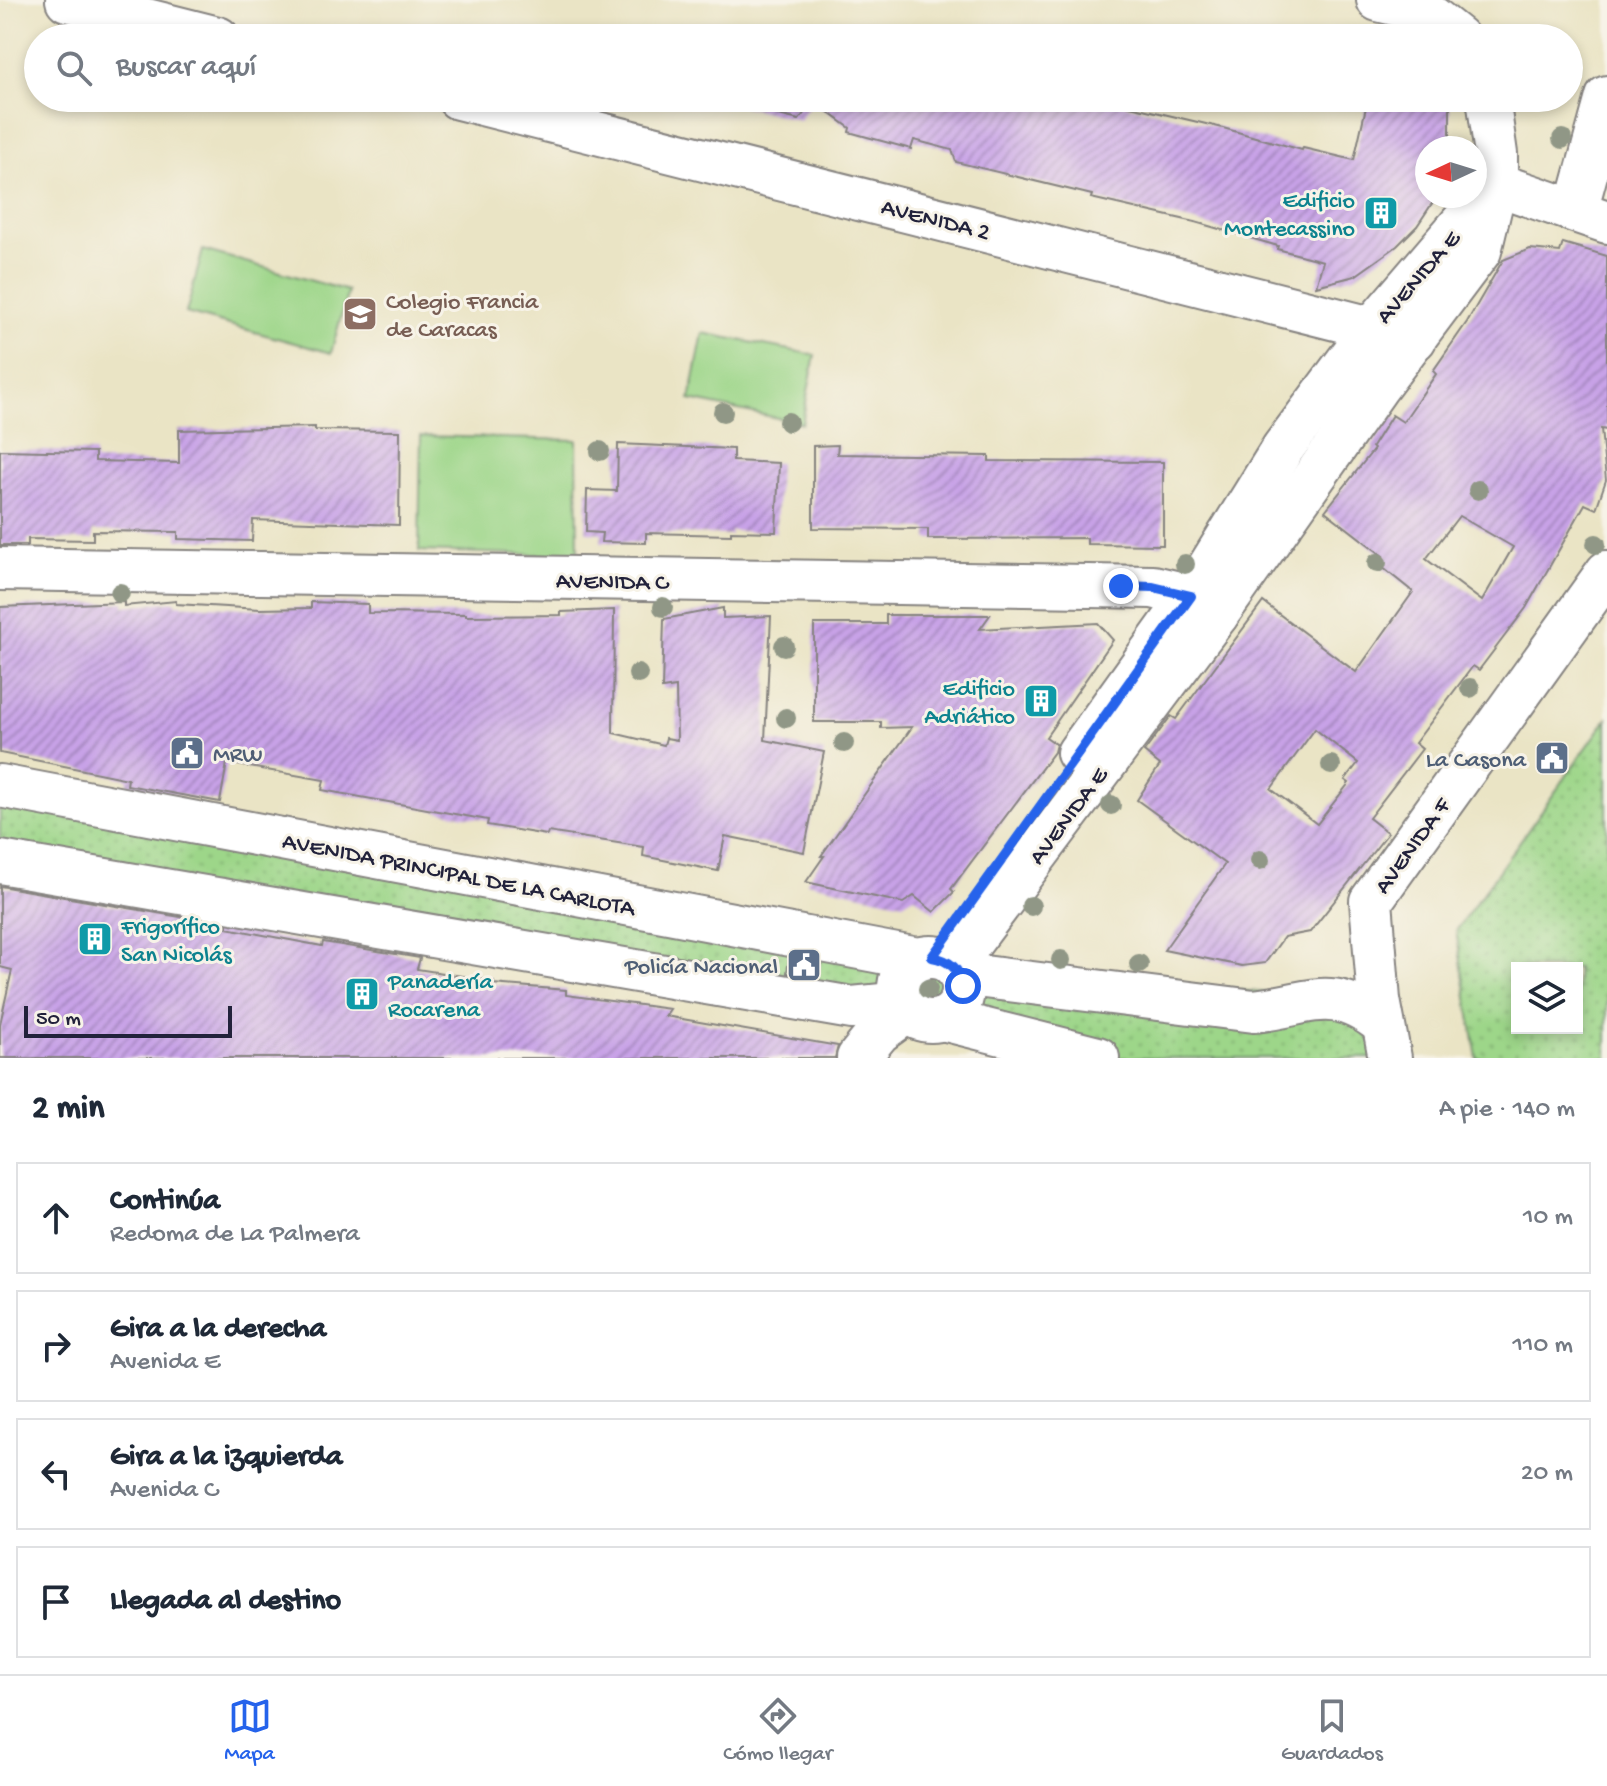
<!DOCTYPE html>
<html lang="es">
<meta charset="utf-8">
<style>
:root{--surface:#fff;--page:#f6f6f7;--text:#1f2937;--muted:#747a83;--line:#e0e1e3;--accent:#2563eb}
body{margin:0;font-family:"Gochi Hand",sans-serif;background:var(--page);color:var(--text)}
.controls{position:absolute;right:24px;bottom:24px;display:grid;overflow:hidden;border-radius:0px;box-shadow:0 4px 12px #0003}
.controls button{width:72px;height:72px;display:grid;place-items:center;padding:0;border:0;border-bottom:2px solid var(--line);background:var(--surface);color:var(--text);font:40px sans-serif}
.compass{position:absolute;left:1415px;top:136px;width:72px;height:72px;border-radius:50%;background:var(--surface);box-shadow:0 4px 12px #0003;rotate:266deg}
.scale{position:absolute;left:24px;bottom:20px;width:208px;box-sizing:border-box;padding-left:8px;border:4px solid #22223b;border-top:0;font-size:22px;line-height:28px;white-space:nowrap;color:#22223b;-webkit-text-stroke:6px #f7f3e8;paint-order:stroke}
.stop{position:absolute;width:24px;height:24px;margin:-18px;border:6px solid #2563eb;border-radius:50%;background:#fff}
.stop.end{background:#2563eb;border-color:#fff;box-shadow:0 2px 8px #0008}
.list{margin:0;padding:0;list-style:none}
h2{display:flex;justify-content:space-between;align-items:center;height:104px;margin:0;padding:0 32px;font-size:34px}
h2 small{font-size:26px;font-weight:400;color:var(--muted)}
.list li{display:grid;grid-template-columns:52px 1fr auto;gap:24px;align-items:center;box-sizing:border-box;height:112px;margin:0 16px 16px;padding:0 16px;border:2px solid var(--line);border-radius:0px}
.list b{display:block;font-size:30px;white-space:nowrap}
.list p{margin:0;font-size:26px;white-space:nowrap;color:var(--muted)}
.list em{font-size:26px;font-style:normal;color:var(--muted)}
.icon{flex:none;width:44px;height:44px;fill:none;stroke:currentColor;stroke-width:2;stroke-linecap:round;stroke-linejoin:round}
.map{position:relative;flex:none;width:1607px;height:1058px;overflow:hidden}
.search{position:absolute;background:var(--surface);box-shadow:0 4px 12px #0003;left:24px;right:24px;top:24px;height:88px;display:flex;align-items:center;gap:20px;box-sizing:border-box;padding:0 28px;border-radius:44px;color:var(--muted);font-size:30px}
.sheet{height:616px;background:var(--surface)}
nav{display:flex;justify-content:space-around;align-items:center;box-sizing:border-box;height:112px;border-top:2px solid var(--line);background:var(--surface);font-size:22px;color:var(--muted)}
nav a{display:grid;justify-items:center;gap:4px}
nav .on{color:var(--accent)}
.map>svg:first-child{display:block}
.green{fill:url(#green-dots);stroke:#607c62;stroke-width:2;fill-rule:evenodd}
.pitch{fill:#9dd689;stroke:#607c62;stroke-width:2}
.building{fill:url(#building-hatch);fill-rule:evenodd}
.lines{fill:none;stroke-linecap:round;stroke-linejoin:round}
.minor-casing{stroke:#868380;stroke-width:46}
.minor{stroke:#fff;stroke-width:42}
.tree{fill:#909786}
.route{stroke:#2563eb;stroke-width:10}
.labels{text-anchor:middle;stroke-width:6;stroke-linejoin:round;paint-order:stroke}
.culture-label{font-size:24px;fill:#0d838f;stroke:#f7f3e8;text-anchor:end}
.street-label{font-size:24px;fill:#22223b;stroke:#f7f3e8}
.education-label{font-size:24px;fill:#785e54;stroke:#f7f3e8;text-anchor:start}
.service-label{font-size:24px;fill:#4e5e75;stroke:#f7f3e8;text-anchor:end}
</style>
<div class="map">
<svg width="1607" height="1058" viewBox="0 0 1607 1058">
<defs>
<pattern id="green-dots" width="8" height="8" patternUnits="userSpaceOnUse" patternTransform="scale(2)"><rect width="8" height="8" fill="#9dd689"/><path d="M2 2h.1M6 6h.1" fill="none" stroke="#87b777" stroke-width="1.8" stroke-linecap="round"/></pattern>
<pattern id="building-hatch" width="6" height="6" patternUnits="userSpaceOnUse" patternTransform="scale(2)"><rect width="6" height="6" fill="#c8a2e7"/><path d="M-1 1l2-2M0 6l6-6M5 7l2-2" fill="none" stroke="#a284bc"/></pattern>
</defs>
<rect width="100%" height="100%" fill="#f7f3e8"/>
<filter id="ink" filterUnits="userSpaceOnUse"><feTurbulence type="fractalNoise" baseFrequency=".0125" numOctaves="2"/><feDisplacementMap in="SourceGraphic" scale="16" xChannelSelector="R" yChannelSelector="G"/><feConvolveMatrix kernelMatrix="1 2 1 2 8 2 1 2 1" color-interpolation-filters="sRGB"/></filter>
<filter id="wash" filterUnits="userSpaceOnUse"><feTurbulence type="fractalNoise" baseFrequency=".006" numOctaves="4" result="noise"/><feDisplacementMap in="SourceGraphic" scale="32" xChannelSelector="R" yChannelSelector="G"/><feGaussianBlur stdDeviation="1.8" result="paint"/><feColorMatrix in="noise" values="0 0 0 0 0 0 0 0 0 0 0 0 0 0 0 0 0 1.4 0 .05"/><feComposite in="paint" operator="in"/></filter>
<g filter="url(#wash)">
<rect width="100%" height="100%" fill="#eae4c5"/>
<g class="green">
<path d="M1607,719v339h-130l-21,-127zM1517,968h60v60h-60z"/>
<polygon points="0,786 918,959 1339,1000 1383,1058 1098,1058 942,1019 0,862"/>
</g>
<g class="pitch">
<polygon points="203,250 348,291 331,353 186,313"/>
<polygon points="703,333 815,355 802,423 690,400"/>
<polygon points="421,436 577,440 578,556 419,551"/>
</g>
<g id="blocks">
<g class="building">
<polygon points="743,98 1096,98 1223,128 1302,150 1303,148 1354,160 1368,98 1450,98 1450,136 1448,148 1427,148 1427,196 1437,196 1417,226 1397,246 1355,276 1316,286 1323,261 1277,249 1278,246 1195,222 1091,198 1092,195 956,162 952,150 914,140 911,149 849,132 850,128 813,101 799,120 742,106"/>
<path d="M1563,243l44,13v174l-6,-1 5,51 -10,29 -11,-5 -59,104 -47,62 -6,-4 -58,77 7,6 -53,69 19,15 -78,99 -26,5 -19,26 -23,3 -78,-16 61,-86 -88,-64 23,-35 -16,-13 27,-36 5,3 87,-117 93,70 57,-80 -36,-29 6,-7 -58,-45 49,-62 -2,-2 20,-32 11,7 33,-48 -3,-3 34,-49 36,-62 27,-11 30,3zM1459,516l54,31 -31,54 -56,-42zM1315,729l43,34 -13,17 4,3 -32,41 -46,-35z"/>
<polygon points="315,427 315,430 400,431 399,525 253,520 252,541 178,539 178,532 93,531 93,540 28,539 28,545 0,545 0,450 95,452 95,461 179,463 179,430"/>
<polygon points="618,444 733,449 733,461 779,463 776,532 731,531 731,535 646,533 646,543 601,542 602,533 586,532 587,490 617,491"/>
<polygon points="838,445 837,454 989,456 989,461 1163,462 1163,545 1087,544 1087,538 928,539 928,529 813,528 813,446"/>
<polygon points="176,601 176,604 260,609 311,608 311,602 368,604 368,613 466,614 466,616 561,615 561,612 614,610 613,733 664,745 666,738 677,740 676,687 662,689 664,619 723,608 723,618 771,616 765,740 824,752 804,852 725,836 718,871 643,856 644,847 548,832 547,835 487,825 488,820 322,790 324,780 227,763 220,802 127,785 128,779 0,753 0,607 124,602 124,606"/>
<polygon points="886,615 990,615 980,629 1098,623 1113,640 1046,737 1056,744 1054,752 951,889 954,892 934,912 914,896 903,903 806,882 824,856 821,856 912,727 881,728 881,722 814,722 814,624 886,624"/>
<polygon points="0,886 227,925 227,928 322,946 323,942 420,958 417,969 494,981 493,984 566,990 566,995 670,1009 665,1016 838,1046 835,1058 0,1058 0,1024 12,970 0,967"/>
<polygon points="789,959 820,965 818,978 787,973"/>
</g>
</g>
</g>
<g filter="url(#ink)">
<use href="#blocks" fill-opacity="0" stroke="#868380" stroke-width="2"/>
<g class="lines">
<g class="minor-casing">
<g id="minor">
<polyline points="67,0 218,38"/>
<polyline points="1378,0 1424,11 1458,38"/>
<polyline points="458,98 1415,339"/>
<polyline points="1496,184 1607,222"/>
<polyline points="1576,211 1607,97"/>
<polyline points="0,569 1153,587 1191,596 1217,615"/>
<polyline points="1078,753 1191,596 1283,448 1373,327 1492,188"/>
<polyline points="0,786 918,959"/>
<polyline points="0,862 852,1008 903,1003"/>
<circle cx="931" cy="989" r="32"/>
<polyline points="953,966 1217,615 1377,388 1480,251 1496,184 1496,154 1488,98"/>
<path d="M960,974l294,37c57,-6 77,-28 129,13"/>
<polyline points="942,1019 1098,1058"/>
<polyline points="858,1058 879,1032 908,1011"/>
<polyline points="1390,1058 1379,1000 1371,901 1607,572"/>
</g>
</g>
<use href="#minor" class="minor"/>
</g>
<g class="tree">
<circle cx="1562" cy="139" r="10"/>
<circle cx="723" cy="412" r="10"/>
<circle cx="788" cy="422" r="10"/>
<circle cx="600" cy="451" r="10"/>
<circle cx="1478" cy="490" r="10"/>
<circle cx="1596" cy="544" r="10"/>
<circle cx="1377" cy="563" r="10"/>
<circle cx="1185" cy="564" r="10"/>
<circle cx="120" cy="593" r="10"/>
<circle cx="663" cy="607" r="10"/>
<circle cx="784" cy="646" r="10"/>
<circle cx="638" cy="674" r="10"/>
<circle cx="1470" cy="688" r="10"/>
<circle cx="786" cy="718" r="10"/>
<circle cx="844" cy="743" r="10"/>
<circle cx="1331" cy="765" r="10"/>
<circle cx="1111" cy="805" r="10"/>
<circle cx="1260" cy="860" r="10"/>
<circle cx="1031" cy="906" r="10"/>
<circle cx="1061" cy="960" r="10"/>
<circle cx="1139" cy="964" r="10"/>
<circle cx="928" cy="989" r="10"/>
</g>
</g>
<g class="lines" filter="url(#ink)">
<path class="route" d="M963,986c-3,-17 -14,-26 -31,-29l259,-361 -38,-9 -32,-1"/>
</g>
<defs>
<g id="building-square" transform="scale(1.8)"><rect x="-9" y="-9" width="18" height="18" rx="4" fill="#0f9aa8" stroke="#f7f3e8"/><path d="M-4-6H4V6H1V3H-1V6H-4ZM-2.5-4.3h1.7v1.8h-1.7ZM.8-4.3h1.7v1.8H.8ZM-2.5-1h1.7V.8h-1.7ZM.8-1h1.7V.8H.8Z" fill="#fff"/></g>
<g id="school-square" transform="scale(1.8)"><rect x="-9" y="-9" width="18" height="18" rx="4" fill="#8d6e63" stroke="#f7f3e8"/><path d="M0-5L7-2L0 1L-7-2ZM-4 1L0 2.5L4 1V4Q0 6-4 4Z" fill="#fff"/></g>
<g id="civic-square" transform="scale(1.8)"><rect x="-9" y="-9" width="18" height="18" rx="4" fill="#5c6f8a" stroke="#f7f3e8"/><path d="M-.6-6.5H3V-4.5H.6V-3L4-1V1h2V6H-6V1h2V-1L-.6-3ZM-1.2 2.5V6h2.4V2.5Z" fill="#fff"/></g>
</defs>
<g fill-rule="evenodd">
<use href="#building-square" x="1381" y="213"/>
<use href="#school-square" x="360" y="314"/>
<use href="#building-square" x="1041" y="701"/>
<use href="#civic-square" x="187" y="753"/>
<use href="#civic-square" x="1552" y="758"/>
<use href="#building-square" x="95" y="939"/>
<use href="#civic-square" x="804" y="965"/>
<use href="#building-square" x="362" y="994"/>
</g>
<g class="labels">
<g class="culture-label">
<text x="1355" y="207">Edificio<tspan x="1355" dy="28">Montecassino</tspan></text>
<text x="1015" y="695">Edificio<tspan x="1015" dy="28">Adriático</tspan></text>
<text x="121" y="933" text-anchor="start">Frigorífico<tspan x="121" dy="28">San Nicolás</tspan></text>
<text x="388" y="988" text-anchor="start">Panadería<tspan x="388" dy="28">Rocarena</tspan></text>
</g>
<g class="street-label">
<text transform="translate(936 218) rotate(14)" y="8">AVENIDA 2</text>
<text transform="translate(1417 276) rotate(-49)" y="8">AVENIDA E</text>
<text transform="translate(612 580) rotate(1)" y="8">AVENIDA C</text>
<text transform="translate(1067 815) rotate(-53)" y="8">AVENIDA E</text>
<text transform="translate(1411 845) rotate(-54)" y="8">AVENIDA F</text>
<text transform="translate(459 873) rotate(11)" y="8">AVENIDA PRINCIPAL DE LA CARLOTA</text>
</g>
<g class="education-label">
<text x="386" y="308">Colegio Francia<tspan x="386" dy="28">de Caracas</tspan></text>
</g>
<g class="service-label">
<text x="213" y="761" text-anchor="start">MRW</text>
<text x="1526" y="766">La Casona</text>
<text x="778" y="973">Policía Nacional</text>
</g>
</g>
</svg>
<div class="controls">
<button><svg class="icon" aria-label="layers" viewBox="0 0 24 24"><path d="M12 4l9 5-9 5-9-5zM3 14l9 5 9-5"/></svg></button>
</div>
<svg class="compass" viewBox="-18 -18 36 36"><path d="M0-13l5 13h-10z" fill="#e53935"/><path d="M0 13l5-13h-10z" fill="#747a83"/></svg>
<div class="scale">50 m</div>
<div class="stop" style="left:963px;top:986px"></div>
<div class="stop end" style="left:1121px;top:586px"></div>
<div class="search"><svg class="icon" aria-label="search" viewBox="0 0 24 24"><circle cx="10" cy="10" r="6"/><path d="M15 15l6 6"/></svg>Buscar aquí</div>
</div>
<section class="sheet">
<h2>2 min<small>A pie · 140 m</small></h2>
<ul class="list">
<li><svg class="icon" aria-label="ahead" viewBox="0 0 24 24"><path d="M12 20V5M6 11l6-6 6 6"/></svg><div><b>Continúa</b><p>Redoma de La Palmera</p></div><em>10 m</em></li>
<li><svg class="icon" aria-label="right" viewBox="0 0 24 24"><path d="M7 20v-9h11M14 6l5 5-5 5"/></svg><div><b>Gira a la derecha</b><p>Avenida E</p></div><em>110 m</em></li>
<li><svg class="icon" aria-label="left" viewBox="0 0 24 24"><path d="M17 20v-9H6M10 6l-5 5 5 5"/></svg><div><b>Gira a la izquierda</b><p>Avenida C</p></div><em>20 m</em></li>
<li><svg class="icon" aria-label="arrive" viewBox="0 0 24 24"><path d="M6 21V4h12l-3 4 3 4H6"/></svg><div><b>Llegada al destino</b></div></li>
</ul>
</section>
<nav>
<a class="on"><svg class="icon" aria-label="map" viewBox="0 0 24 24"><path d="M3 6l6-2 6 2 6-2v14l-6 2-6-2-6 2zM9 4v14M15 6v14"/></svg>Mapa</a>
<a><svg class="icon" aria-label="directions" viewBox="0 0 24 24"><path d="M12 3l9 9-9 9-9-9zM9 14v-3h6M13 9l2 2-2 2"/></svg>Cómo llegar</a>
<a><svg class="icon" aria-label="saved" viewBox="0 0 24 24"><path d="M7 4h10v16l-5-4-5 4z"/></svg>Guardados</a>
</nav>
